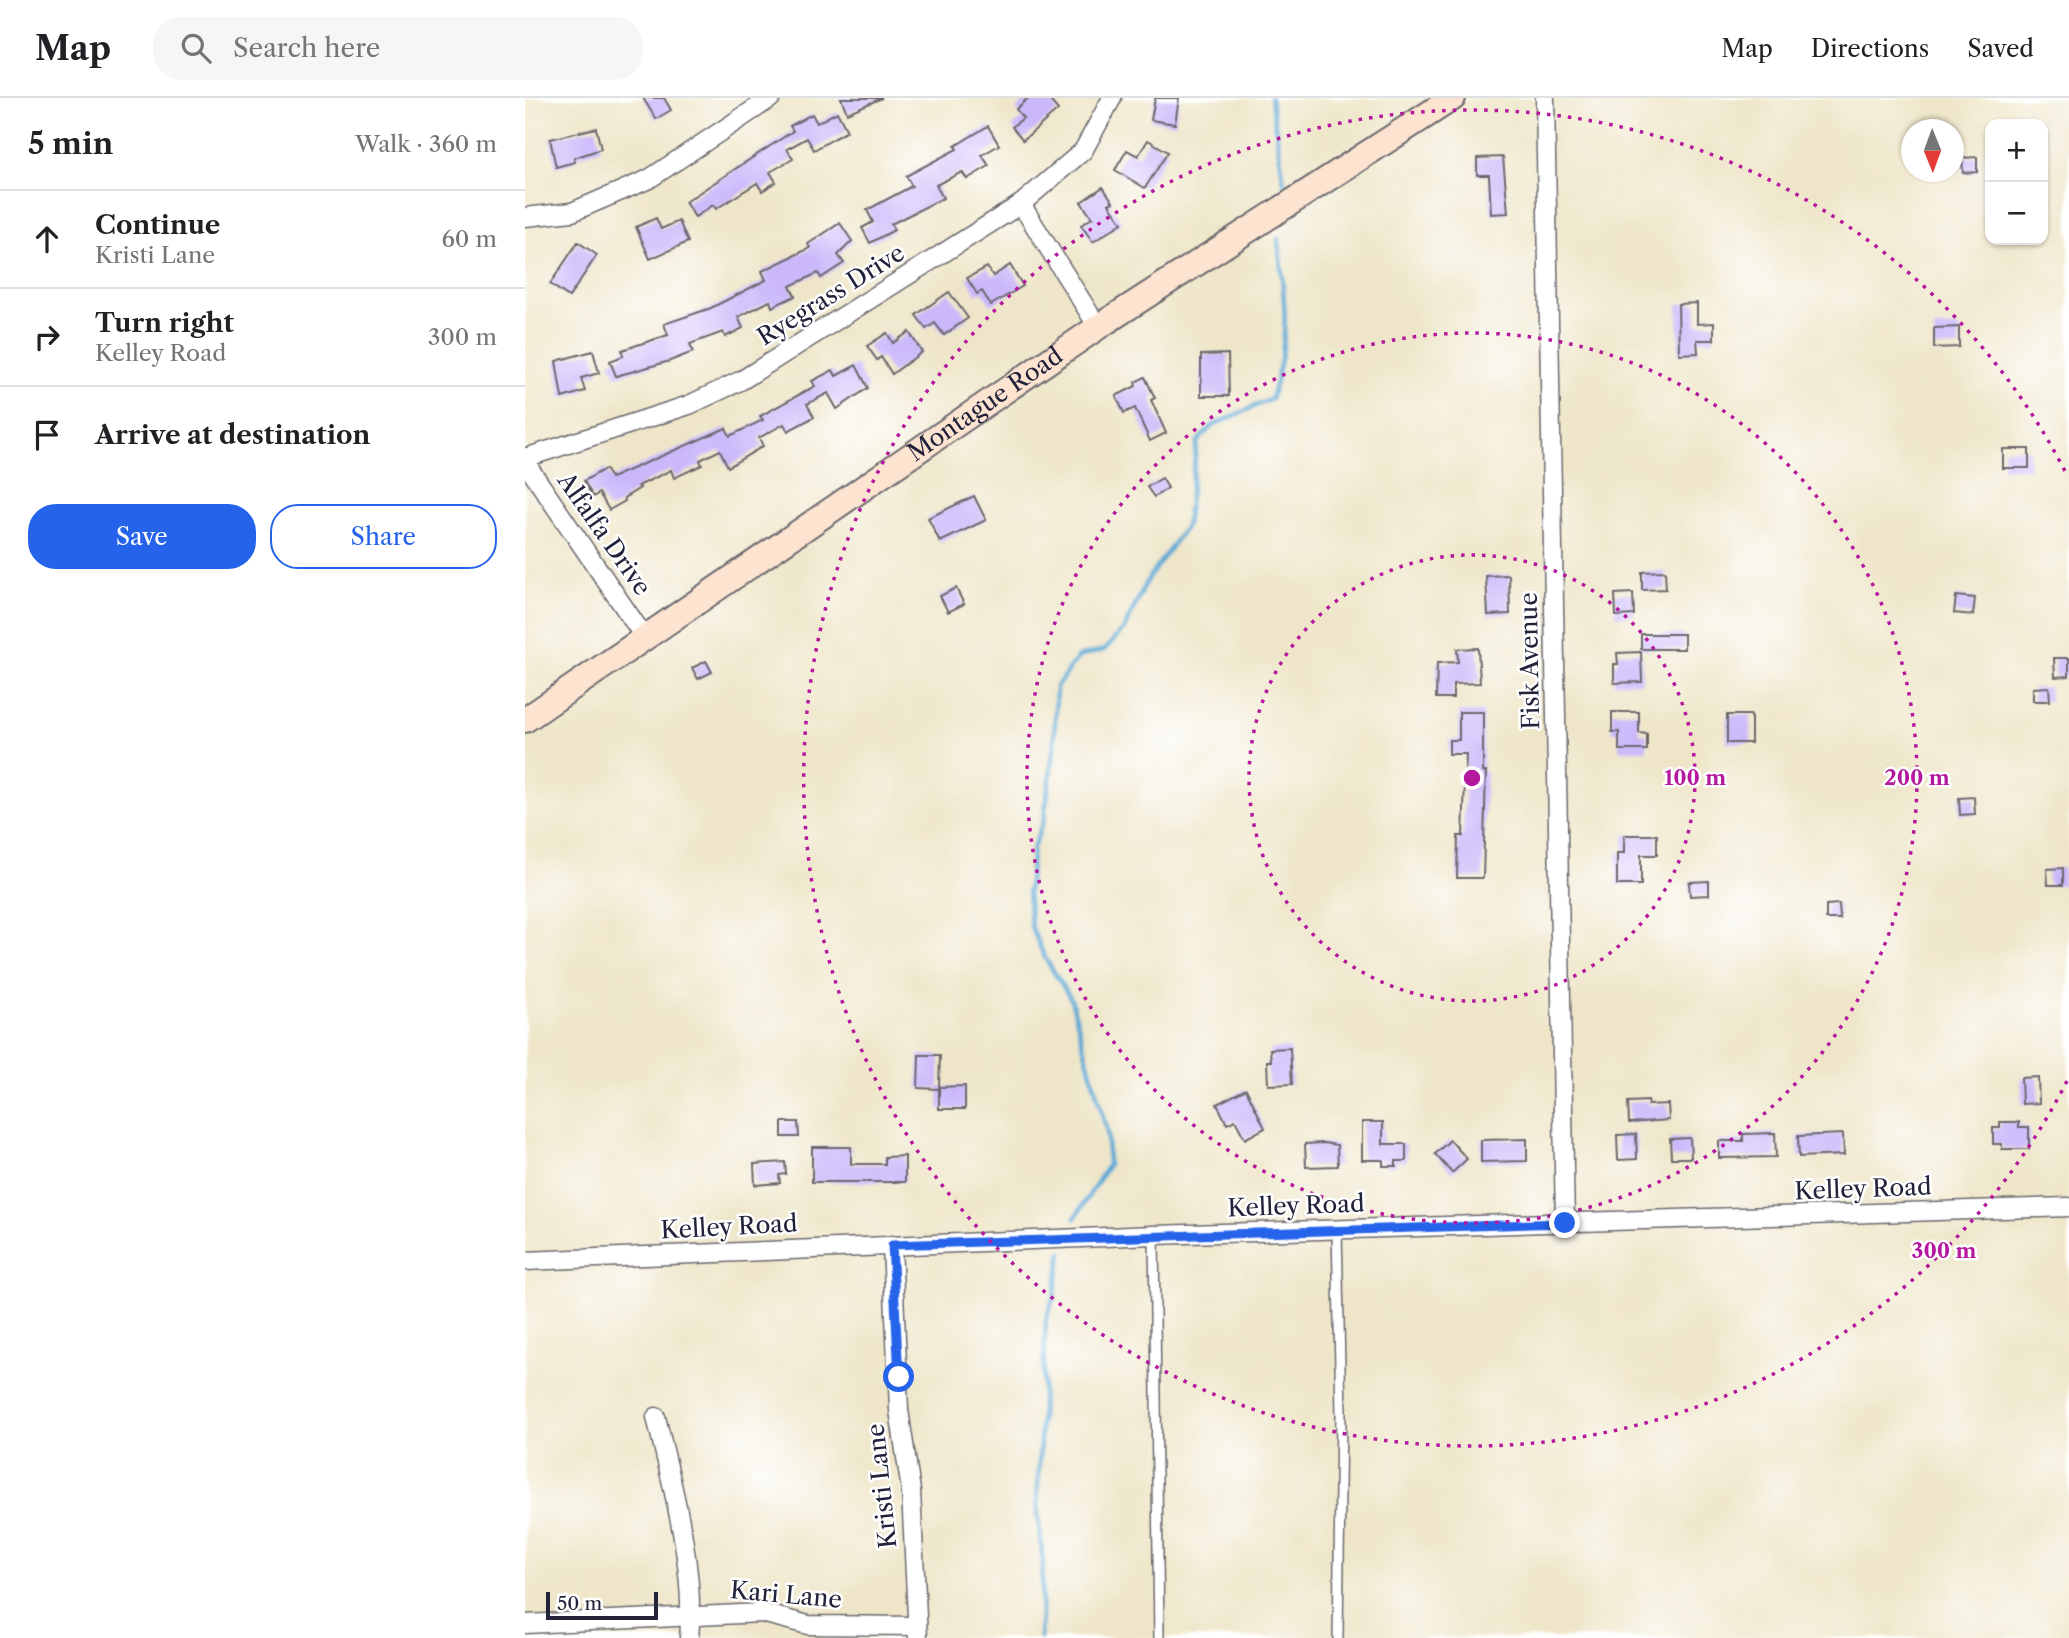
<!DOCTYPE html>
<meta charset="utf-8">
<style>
:root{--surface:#fff;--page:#f6f6f6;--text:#202124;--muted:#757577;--line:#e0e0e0;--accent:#2563eb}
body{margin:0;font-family:"Libre Caslon Text",serif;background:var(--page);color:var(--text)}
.controls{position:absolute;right:21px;top:21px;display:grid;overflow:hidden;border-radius:14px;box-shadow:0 2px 5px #0004}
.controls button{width:63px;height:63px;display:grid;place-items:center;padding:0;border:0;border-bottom:2px solid var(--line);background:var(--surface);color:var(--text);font:35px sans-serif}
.compass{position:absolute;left:1376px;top:21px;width:63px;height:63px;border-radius:50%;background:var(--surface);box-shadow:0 2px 5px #0004;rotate:179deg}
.scale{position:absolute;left:21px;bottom:18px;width:112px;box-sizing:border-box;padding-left:7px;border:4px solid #22223b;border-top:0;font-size:19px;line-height:24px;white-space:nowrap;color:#22223b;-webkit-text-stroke:5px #fff;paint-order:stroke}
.stop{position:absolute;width:21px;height:21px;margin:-16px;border:5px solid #2563eb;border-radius:50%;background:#fff}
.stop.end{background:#2563eb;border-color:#fff;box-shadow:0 2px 7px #0008}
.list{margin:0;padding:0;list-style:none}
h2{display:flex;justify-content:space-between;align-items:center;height:91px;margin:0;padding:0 28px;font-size:30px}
h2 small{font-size:23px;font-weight:400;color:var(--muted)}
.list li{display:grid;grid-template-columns:46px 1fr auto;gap:21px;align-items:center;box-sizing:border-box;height:98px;padding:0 28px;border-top:2px solid var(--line)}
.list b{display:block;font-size:26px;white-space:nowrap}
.list p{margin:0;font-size:23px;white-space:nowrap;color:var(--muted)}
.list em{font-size:23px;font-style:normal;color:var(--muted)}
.actions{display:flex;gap:14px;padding:21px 28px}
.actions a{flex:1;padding:16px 0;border:2px solid var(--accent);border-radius:28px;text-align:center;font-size:24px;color:var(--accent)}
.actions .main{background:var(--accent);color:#fff}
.icon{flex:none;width:38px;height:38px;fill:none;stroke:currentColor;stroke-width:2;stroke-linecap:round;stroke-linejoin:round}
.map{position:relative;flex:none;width:1544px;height:1540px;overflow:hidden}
header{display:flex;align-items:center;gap:42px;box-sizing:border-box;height:98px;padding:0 35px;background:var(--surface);border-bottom:2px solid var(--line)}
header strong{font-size:33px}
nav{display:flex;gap:38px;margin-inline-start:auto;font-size:24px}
.search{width:490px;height:63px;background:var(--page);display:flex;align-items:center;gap:18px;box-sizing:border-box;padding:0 24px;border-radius:28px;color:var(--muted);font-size:26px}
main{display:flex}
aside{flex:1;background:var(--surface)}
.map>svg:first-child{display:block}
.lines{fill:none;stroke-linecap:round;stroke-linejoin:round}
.stream{stroke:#5ca9d5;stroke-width:4.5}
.building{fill:#cab8fa}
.lane-casing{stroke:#6a676d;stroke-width:12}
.street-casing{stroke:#6a676d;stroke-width:21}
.secondary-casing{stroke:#6a676d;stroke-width:28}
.lane{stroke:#fff;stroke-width:9}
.street{stroke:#fff;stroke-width:18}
.secondary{stroke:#fde4d1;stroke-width:24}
.route{stroke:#2563eb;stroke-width:9}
.ring{fill:none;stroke:#b5179e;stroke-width:3.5;stroke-dasharray:3.5 7}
.labels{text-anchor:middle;stroke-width:5;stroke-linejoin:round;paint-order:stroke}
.street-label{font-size:24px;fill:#22223b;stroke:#fff}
.centre{fill:#b5179e;stroke:#fff;stroke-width:3.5}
.ring-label{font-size:21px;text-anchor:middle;font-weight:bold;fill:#b5179e;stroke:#fff;stroke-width:5;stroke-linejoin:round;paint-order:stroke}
</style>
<header>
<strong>Map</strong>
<div class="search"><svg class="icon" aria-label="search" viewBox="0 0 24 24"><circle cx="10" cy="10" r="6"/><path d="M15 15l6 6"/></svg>Search here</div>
<nav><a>Map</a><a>Directions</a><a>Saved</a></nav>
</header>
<main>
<aside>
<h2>5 min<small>Walk · 360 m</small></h2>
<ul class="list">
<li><svg class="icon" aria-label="ahead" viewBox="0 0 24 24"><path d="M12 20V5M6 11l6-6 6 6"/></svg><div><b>Continue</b><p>Kristi Lane</p></div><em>60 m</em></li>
<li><svg class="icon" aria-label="right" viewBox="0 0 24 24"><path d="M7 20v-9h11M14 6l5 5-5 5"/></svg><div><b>Turn right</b><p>Kelley Road</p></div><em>300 m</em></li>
<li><svg class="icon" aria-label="arrive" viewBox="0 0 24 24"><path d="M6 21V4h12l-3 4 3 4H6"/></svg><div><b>Arrive at destination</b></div></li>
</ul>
<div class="actions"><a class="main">Save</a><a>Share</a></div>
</aside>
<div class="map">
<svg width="1544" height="1540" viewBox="0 0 1544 1540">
<rect width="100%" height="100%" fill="#fff"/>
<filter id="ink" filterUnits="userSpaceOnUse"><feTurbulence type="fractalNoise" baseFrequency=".0143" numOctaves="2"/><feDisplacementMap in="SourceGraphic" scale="14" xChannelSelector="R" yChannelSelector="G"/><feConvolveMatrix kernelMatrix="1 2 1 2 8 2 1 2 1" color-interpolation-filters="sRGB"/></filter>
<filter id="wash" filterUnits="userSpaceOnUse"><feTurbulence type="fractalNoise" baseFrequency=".00686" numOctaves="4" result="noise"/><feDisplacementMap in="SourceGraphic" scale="28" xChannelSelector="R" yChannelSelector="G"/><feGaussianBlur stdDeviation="1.57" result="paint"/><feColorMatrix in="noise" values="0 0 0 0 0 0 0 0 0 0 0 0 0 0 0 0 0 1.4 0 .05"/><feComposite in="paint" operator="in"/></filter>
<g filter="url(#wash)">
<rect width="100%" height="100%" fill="#efe6c9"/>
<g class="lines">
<g class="stream">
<polyline points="746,0 759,85"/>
<path d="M550,1120l33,-53 -1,-33 -36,-133 -26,-41 -14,-32 -3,-35 5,-43 11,-29 10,-73 2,-59 22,-30 26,-7 20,-21 24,-50 38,-53 11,-84 15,-16 59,-27c20,-62 14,-97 7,-160"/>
<polyline points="515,1540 518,1465 512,1406 521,1221 530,1195 537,1154"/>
</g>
</g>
<g id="blocks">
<g class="building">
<polygon points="118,0 139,0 146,12 131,21"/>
<polygon points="316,0 357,0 322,15"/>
<polygon points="503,0 523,0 533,12 498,42 487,29 498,20 491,11"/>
<polygon points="630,0 654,0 650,26 626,22"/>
<polygon points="312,14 322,33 289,52 282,40 262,51 268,61 245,74 251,84 237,93 232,85 191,111 188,107 170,119 160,104 268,33 265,28 287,16 292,25"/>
<polygon points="463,28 474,47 457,57 464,68 442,81 437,74 411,87 418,100 366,126 369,132 345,145 337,130 348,124 342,112 387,88 381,78 432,51 430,48"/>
<polygon points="71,30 76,51 49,60 50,64 31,69 25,41"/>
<polygon points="623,42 643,54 620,90 590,72 602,52 613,58"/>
<polygon points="978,59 983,115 966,116 964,77 952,77 952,60"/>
<polygon points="1452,59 1452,74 1438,75 1437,60"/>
<polygon points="578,89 588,104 584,106 597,125 568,144 556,127 567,120 556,104"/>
<polygon points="131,120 136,131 154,123 163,144 125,161 111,129"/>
<polygon points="315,125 327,143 313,157 319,165 296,180 293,175 265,188 270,198 247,209 245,203 213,219 218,230 200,239 198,234 165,246 168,254 145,263 91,278 85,263 98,258 97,252 143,237 139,226 186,210 241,182 237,173 285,150 283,146"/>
<polygon points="53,144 72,157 44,199 25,186"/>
<polygon points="485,167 498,188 466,207 457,193 452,196 442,180 462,169 468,178"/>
<polygon points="424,194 443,220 419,237 410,225 401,231 391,217"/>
<polygon points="1172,205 1172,226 1189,225 1189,242 1172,242 1173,255 1154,256 1153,206"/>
<polygon points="1434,229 1434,249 1409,250 1409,230"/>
<polygon points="384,234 397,254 367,276 356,259 352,262 342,248 362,235 368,245"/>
<polygon points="68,253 74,275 56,280 60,293 37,300 31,263"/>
<polygon points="703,256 704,298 676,298 676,257"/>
<polygon points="331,267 343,290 312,311 303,295 282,306 289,319 263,333 259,326 234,340 238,348 203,369 195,352 175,362 177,367 149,380 146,372 113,388 115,390 99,400 100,403 84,412 74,395 68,399 59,383 80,371 86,380 201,330 205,338 238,322 235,318 290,288 287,283 308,272 311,278"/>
<polygon points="620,279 630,300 626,302 641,335 625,343 610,310 599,315 591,298 611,288 610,284"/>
<rect x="1478" y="351" width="26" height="19"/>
<polygon points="637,380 643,390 629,399 622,389"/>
<polygon points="449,398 461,422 415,444 403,420"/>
<polygon points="1140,473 1141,491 1117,492 1117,474"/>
<polygon points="984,477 985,516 963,517 961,478"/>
<polygon points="431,490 439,506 423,514 415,498"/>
<polygon points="1108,495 1109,517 1091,518 1090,496"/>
<polygon points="1431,498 1450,500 1448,517 1429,515"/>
<rect x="1116" y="536" width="43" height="15"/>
<polygon points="953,550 955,585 928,586 928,600 911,600 912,565 933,564 932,551"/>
<polygon points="1116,554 1117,584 1089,585 1089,566 1093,566 1092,555"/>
<polygon points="1529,560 1544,560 1544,578 1530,579"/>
<polygon points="181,563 187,574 173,581 167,570"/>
<polygon points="1524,589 1525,603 1508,603 1508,590"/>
<polygon points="934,614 958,614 958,674 961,674 958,780 932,780 933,738 938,738 941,656 924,656 924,642 934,642"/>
<polygon points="1087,614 1114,614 1114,635 1122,636 1122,652 1094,652 1094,634 1087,634"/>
<rect x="1202" y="617" width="24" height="28"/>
<polygon points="1449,699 1450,716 1435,717 1434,700"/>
<polygon points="1099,737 1132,737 1132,757 1116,757 1116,787 1092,787 1092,755 1099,755"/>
<polygon points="1538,770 1538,787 1523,787 1522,771"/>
<polygon points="1184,783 1184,797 1165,798 1164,784"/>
<polygon points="1314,806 1315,821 1301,821 1301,807"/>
<polygon points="765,950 767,986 743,987 742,963 746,963 745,951"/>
<polygon points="394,957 415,957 414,989 440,988 440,1011 414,1011 414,991 393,990"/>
<polygon points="1513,979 1514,1005 1497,1006 1496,980"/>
<polygon points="721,991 740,1030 720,1041 710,1022 702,1026 692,1006"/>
<polygon points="1123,1003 1123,1007 1143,1006 1144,1022 1104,1025 1103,1004"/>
<polygon points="257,1024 273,1024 274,1039 257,1039"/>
<polygon points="837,1024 858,1024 858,1046 881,1046 881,1063 871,1063 871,1068 858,1068 858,1062 837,1062"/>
<polygon points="1475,1024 1494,1024 1494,1029 1504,1029 1504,1051 1477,1051 1477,1046 1468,1046 1468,1030 1475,1030"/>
<polygon points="1250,1035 1251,1059 1194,1060 1194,1043 1218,1043 1218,1036"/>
<polygon points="1111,1036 1112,1061 1093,1062 1092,1037"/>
<polygon points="1318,1036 1319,1057 1274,1059 1273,1038"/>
<polygon points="1165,1040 1166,1060 1146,1060 1145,1041"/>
<polygon points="1002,1041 1002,1063 956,1064 956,1042"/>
<polygon points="925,1042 942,1061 927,1075 910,1056"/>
<polygon points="799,1045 812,1047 813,1068 781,1069 780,1046"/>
<polygon points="287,1049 326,1049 326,1066 360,1066 360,1059 380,1058 380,1084 287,1084"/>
<polygon points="260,1064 261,1076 254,1077 255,1085 230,1087 229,1066"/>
</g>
</g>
</g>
<g filter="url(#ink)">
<use href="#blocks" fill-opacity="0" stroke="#6a676d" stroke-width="2"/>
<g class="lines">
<g class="lane-casing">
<g id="lane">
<polyline points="812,1132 816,1315 813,1540"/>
<polyline points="629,1137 634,1540"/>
</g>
</g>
<g class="street-casing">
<g id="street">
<polyline points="1020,0 1040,1126"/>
<polyline points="496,106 573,229"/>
<polyline points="0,119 47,114 124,81 246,0"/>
<polyline points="0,359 6,373 120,540"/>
<polyline points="0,360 164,307 217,282 496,106 558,53 587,0"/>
<polyline points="367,1147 374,1312 386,1393 393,1540"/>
<polyline points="0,1163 629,1137 1544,1109"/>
<path d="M131,1319c16,67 40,153 33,221"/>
<polyline points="0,1526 237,1515 283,1527 392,1528"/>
</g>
</g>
<g class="secondary-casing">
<g id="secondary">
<path id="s1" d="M0,622l573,-393 355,-229"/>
</g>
</g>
<use href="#lane" class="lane"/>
<use href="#street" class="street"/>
<use href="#secondary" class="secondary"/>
</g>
</g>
<g class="lines" filter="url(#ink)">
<polyline class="route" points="374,1279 367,1147 1040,1125"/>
</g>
<g class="ring">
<circle cx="947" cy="680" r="223"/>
<circle cx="947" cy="680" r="445"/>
<path d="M1542 983A668 668 0 1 1 1542 377"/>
</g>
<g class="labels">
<g class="street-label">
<text transform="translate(306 197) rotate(-32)" y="8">Ryegrass Drive</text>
<text dy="8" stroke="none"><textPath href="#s1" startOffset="558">Montague Road</textPath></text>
<text transform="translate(79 436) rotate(55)" y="8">Alfalfa Drive</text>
<text transform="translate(1005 563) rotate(-91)" y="8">Fisk Avenue</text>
<text transform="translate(1338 1091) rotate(-2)" y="8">Kelley Road</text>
<text transform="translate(771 1108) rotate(-2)" y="8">Kelley Road</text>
<text transform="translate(204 1129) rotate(-3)" y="8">Kelley Road</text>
<text transform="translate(357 1388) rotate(-96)" y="8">Kristi Lane</text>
<text transform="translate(261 1497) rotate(5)" y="8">Kari Lane</text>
</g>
</g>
<circle cx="947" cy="680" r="10" class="centre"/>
<g class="ring-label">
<text x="1170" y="687">100 m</text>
<text x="1392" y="687">200 m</text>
<text x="1419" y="1160">300 m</text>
</g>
</svg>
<div class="controls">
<button>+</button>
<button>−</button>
</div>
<svg class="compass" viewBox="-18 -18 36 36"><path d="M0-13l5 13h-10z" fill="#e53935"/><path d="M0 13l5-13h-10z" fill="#757577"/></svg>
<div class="scale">50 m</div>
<div class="stop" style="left:374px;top:1279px"></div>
<div class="stop end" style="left:1040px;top:1125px"></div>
</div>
</main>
